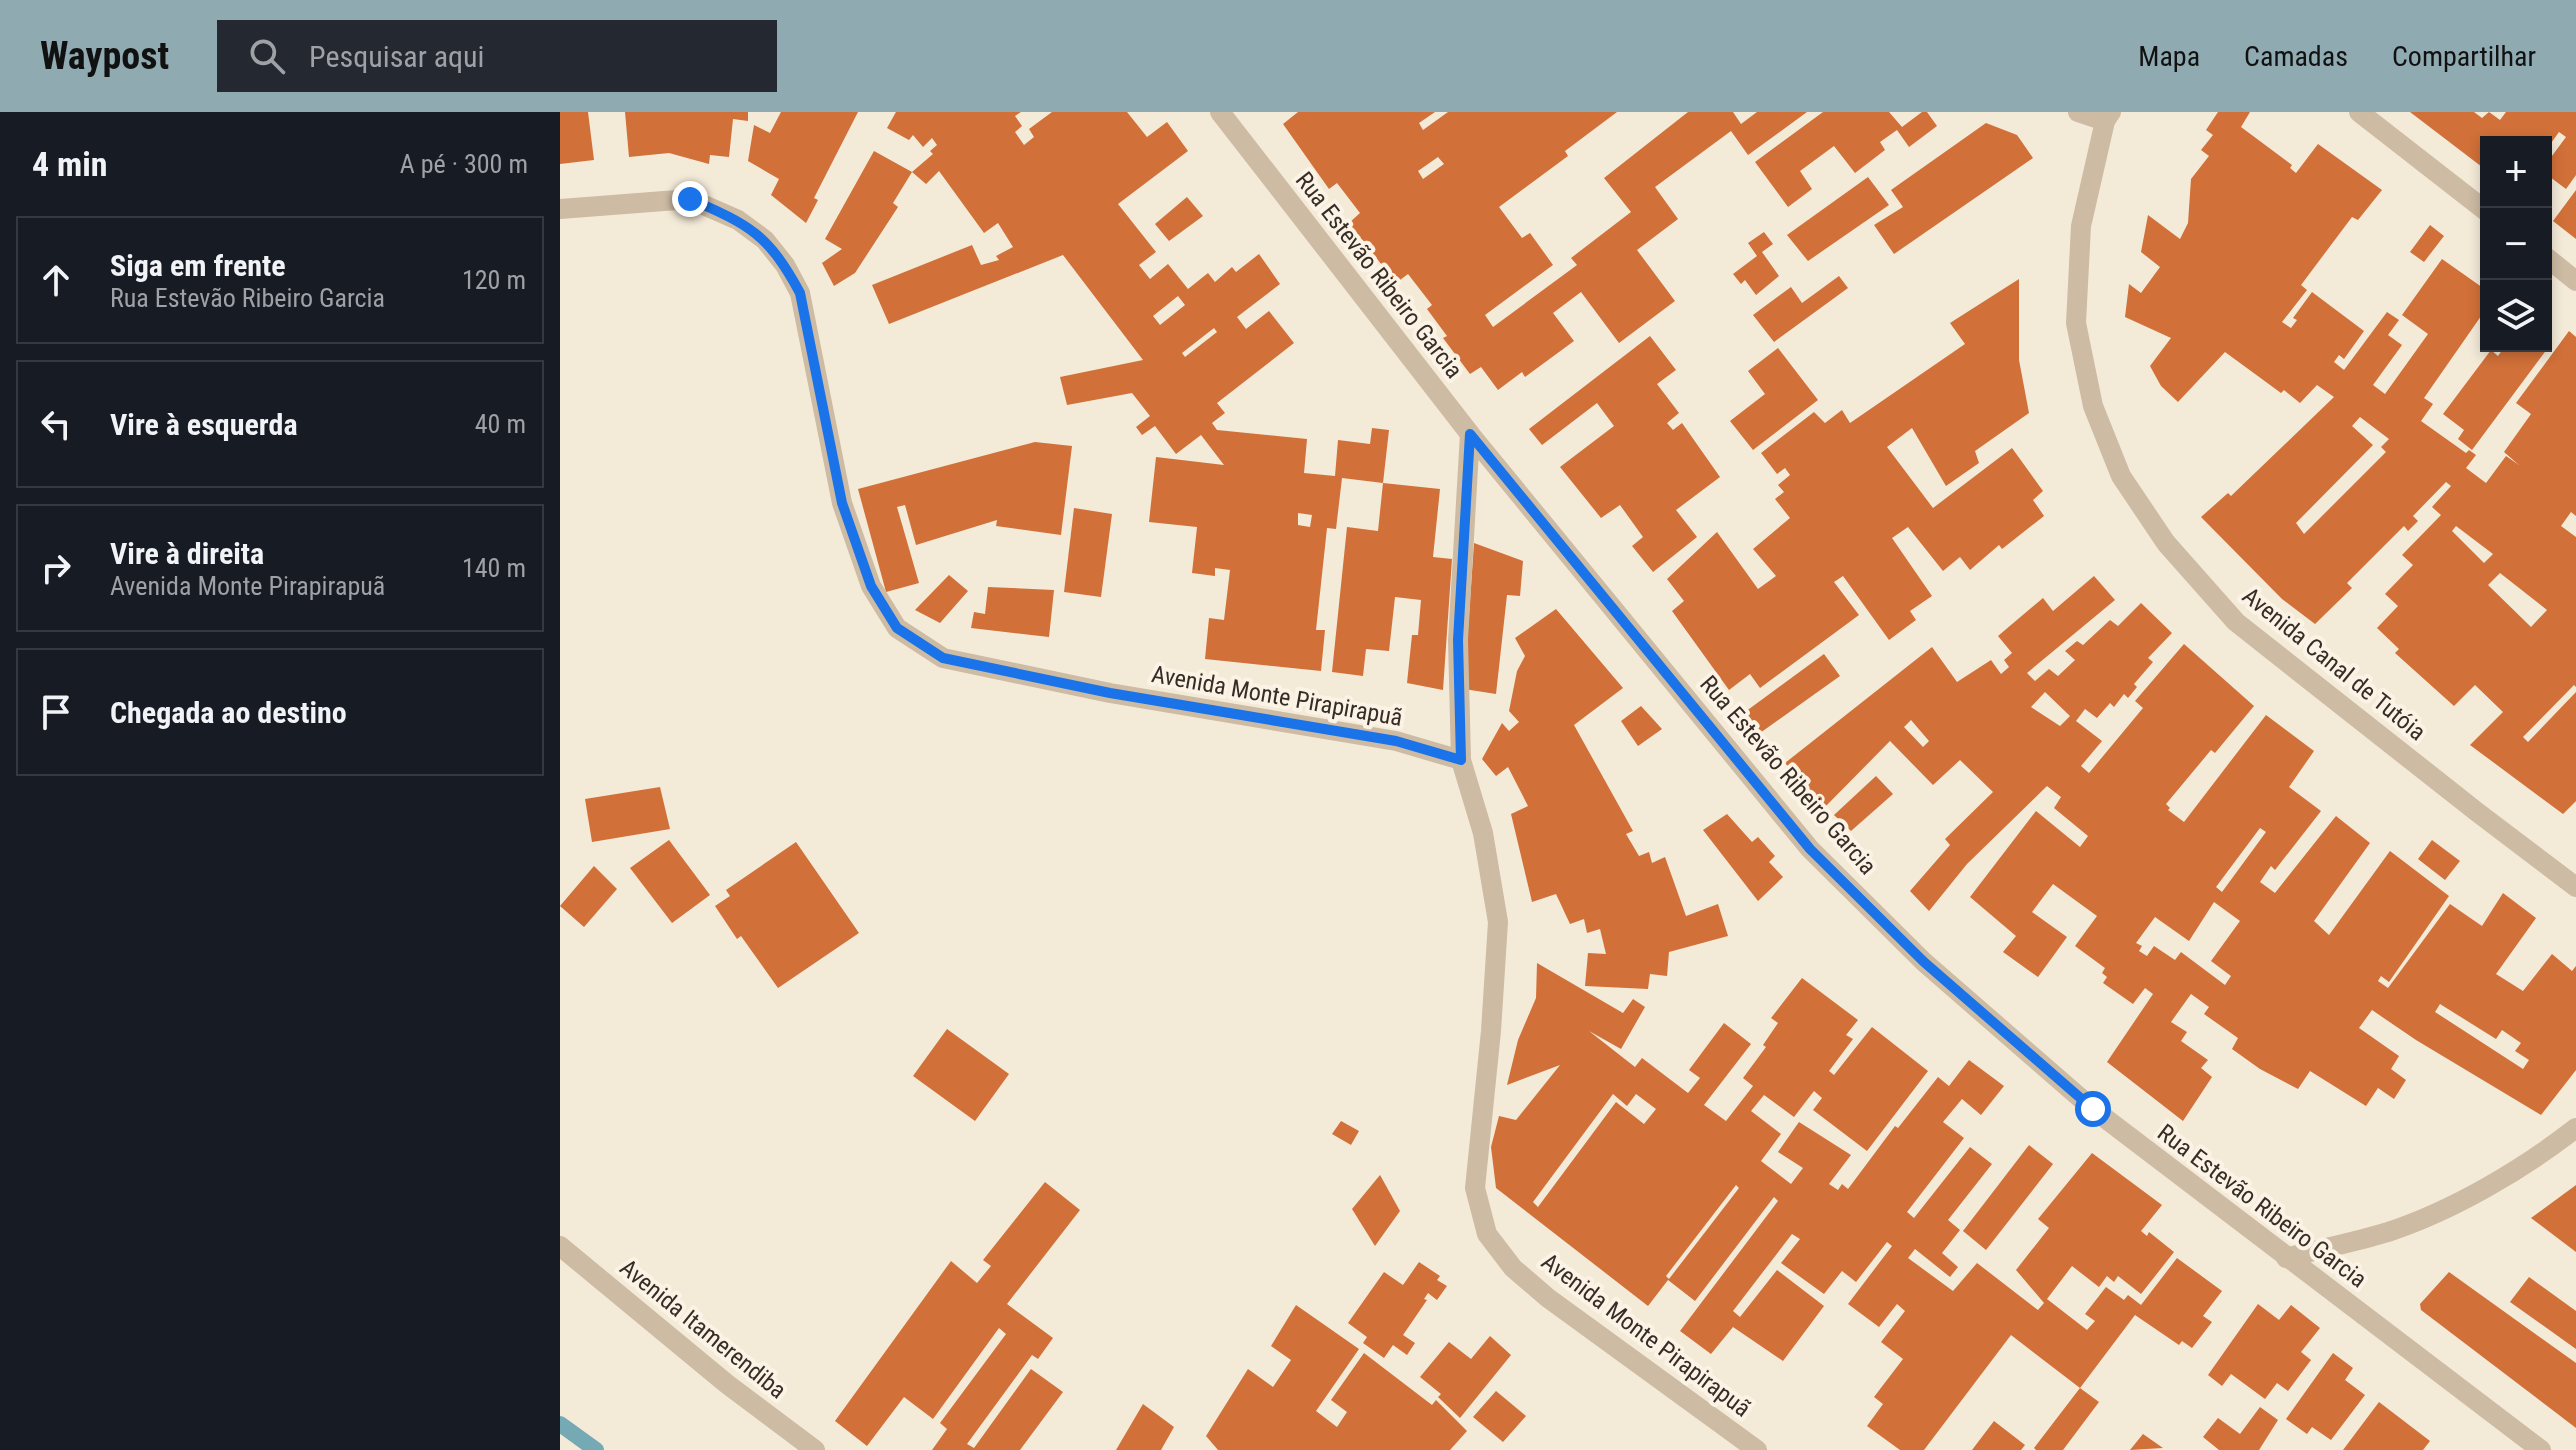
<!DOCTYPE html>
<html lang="pt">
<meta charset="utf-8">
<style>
:root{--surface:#171b24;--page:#242831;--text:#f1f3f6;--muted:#9ea1a6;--line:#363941;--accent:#8faab1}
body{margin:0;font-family:"Roboto Condensed",sans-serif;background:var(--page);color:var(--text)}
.controls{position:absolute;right:24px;top:24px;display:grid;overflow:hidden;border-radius:0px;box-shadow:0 4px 12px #0003}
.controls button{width:72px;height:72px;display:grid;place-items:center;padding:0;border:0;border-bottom:2px solid var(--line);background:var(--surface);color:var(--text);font:40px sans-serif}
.stop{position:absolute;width:24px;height:24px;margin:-18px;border:6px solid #1a73e8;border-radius:50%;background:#fff}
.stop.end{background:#1a73e8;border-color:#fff;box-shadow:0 2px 8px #0008}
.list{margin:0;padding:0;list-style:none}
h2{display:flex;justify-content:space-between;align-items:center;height:104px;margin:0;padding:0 32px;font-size:34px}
h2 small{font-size:26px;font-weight:400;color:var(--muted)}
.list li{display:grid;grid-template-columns:52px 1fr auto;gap:24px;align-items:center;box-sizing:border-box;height:128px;margin:0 16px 16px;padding:0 16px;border:2px solid var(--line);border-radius:0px}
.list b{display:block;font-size:30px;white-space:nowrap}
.list p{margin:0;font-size:26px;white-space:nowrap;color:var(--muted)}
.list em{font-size:26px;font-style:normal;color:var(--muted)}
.icon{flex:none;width:44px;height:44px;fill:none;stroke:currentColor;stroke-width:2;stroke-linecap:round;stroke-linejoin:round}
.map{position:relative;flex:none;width:2016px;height:1338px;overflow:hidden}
header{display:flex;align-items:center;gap:48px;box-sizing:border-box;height:112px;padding:0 40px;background:var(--accent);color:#111}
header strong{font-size:38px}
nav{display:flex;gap:44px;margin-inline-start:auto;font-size:28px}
.search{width:560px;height:72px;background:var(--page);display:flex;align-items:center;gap:20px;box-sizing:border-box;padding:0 28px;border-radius:0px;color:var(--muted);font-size:30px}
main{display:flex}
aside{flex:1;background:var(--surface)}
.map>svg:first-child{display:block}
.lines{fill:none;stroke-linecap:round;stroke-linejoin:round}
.stream{stroke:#75a9b3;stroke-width:16}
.building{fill:#d17039;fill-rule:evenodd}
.service{stroke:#cdbba3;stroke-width:20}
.minor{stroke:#cdbba3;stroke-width:20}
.route{stroke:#1a73e8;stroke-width:10}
.labels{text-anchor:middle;stroke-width:8;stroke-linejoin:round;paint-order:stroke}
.street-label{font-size:24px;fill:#372d26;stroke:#fbf3e5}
</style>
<header>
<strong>Waypost</strong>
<div class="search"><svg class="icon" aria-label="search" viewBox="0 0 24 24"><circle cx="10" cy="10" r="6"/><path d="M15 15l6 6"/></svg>Pesquisar aqui</div>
<nav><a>Mapa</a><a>Camadas</a><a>Compartilhar</a></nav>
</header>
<main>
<aside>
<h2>4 min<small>A pé · 300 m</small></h2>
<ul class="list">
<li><svg class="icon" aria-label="ahead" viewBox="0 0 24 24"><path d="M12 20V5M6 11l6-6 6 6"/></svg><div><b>Siga em frente</b><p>Rua Estevão Ribeiro Garcia</p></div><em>120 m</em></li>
<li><svg class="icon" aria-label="left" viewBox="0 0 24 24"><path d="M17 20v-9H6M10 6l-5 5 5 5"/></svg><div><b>Vire à esquerda</b></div><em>40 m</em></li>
<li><svg class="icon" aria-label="right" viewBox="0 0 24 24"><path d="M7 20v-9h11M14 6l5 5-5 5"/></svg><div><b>Vire à direita</b><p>Avenida Monte Pirapirapuã</p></div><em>140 m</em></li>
<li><svg class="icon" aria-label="arrive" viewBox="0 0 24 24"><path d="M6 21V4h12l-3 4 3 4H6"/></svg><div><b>Chegada ao destino</b></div></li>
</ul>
</aside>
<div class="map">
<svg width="2016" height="1338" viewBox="0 0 2016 1338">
<rect width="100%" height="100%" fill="#f4ead8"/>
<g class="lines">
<polyline class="stream" points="0,1312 36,1338"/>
</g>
<g class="building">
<polygon points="0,0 28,0 34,48 0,52"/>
<polygon points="65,0 188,0 188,9 173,7 169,45 150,43 149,52 109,41 69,45"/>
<polygon points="221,0 298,0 254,86 258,88 246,111 211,83 219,67 188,49 194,13 210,21"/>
<path d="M336,0h125l-6,4 7,10 -7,6 9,13 10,-8 -5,-8 23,-17h75l20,25 20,-15 21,29 -70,53 38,48 -17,13 11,14 18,-15 20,25 20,-16 7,9 17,-15 4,5 23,-18 21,30 -43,33 9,12 23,-18 25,32 -77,60 8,10 -13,10 5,7 90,9 -3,34 31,3 3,-36 32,4 2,-16 17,2 -6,53 -41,-5 -6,51 -9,-1 -11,102h9l-4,41 -116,-12 4,-41 15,2 6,-50 -15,-2v8l-23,-3 5,-46 -48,-5 7,-65 68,8 -23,-30 -25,19 -21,-28 -13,9 -6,-8 14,-11 -18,-23 -65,12 -7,-28 83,-17 -80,-105 -174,69 -17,-39 100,-40 9,20 18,-5 -3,-4 17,-9 -15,-24 -14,10 -45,-62 -13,13 -14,-12 21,-18 -3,-3 7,-6 -5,-7 -9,9 -10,-12 -4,5 -22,-12zM618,184l7,9 -25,20 -7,-9zM654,216l3,4 -32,25 -3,-4zM738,401l14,2 -2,12 -12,-2z"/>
<path d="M738,0h137l-16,11 4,7 25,-18h169l-52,39 3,5 -69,51 23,31 8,-5 23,32 -68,50 8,12 84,-62 -6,-7 60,-46 -27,-34 84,-66h45l8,12 16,-12h50l-59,43 -17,-24 -76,56 23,32 -41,31 38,51 -56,42 -38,-51 -28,21 21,28 -49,36 -3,-5 -24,18 -17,-23 -11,7 -27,-36 4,-2 -20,-27 5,-4 -24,-31 -12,9 -47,-60 11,-10 -23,-30 -8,6 -46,-65zM878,45l6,7 -21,15 -5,-8z"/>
<polygon points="1263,0 1329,0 1342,15 1362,0 1367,0 1377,14 1349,35 1337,18 1320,30 1325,38 1295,61 1274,34 1240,59 1252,77 1228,95 1195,50"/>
<path d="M1658,0h32l-9,15 51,38 -2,3 6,5 22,-29 64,46 -24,30 -6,-3 -51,68 6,5 -25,32 9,6 6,-8 -4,-2 19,-26 52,39 -20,28 -5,-4 -5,7 10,8 43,-58 12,8 -11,15 14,10 -29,40 12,9 43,-60 -26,-19 40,-56 44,31v19l-62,89 9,6 -12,17 45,32 3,-3 7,5 -10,13 20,15 20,-27 13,9 -15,-13 27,-38 -15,-11 53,-72 7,6v179l-5,-4 -10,14 15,11v150l-2,-2 -51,52 5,5 48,-50v109l-13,13 -93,-69 33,-33 -28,-27 -21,21 -59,-53 4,-4 -22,-21 21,-22 -13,-12 28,-29 -11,-10 39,-40 -9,-8 19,-21 -5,-4 -33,34 5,5 -10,10 -4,-5 -57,57 5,5 -37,36 -33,-25 -81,-82 27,-24 3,3 103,-99 -17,-12 -17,18 -16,-13 -3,3 -56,-41 -47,50 -17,-16 -11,-20 21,-28 -46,-21 4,-33 12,9 19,-26 -19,-15 7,-37 32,24 8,-16 3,-44 18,-23 -8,-6 12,-15 -7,-5zM1800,305l29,22 -8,8 5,5 -82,82 -8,-11 77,-78 -21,-19zM1896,414l37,28 -9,9 -32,-32zM1940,461l47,37 -16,17 -43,-42z"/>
<polygon points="1850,0 1914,0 1922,6 1929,0 1940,8 1946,0 2016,0 2016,63 2006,77 1986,62 1986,52 2006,25 1999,20 1986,38 1986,30 1926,30 1926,58"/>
<polygon points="1426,11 1457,23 1473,46 1334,142 1314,113 1343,95 1331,78"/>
<polygon points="314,39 352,60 333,91 338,95 295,161 274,174 262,151 282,137 265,127"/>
<polygon points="1308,65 1329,93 1248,149 1227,123"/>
<polygon points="2016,78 2016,127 1993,109"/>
<polygon points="627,85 643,104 609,129 595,112"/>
<polygon points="1870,113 1884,124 1864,150 1850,140"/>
<polygon points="1204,120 1213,132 1202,140 1219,164 1196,183 1185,168 1181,172 1173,162 1197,144 1188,131"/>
<polygon points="1279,164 1288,176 1214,230 1193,203 1231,175 1242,191"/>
<polygon points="1459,167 1459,248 1469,301 1415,339 1419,351 1386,374 1352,316 1327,335 1373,396 1452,336 1483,379 1473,388 1484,404 1442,437 1439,433 1410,458 1400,445 1383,459 1348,415 1332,426 1372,484 1350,499 1356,508 1329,528 1283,464 1274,470 1299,503 1200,576 1190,562 1169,578 1112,499 1124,489 1107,467 1157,420 1198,477 1216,464 1193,437 1230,406 1215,387 1224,380 1218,373 1230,363 1225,356 1217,362 1201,341 1254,300 1265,311 1282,298 1290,311 1405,232 1390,211"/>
<polygon points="1090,224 1116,258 1097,272 1119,301 1107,311 1113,318 1122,311 1160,365 1116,398 1137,425 1093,460 1072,434 1083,425 1060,393 1041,406 1000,355 1054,314 1037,291 982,333 969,317"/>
<polygon points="1945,234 1983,234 1987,237 1912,338 1898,327 1904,318 1883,302 1931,238 1938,244"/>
<polygon points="1218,236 1258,288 1193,338 1170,309 1205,282 1188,259"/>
<polygon points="475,330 512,334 501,423 436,414 437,408 356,433 345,393 337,395 359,471 326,480 298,377"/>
<polygon points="823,371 880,377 873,445 892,447 883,578 847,571 852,523 858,523 861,488 835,485 829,539 806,537 803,564 772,560 787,415 818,419"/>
<polygon points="514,396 552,402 541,485 504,480"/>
<polygon points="914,431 963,449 960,484 947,483 936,582 904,577"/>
<polygon points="389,463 408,479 380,511 355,498"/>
<path d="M1534,464l21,24 -88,73 8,8 14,-12 9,7 17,-16 -10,-9 12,-10 6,4 27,-25 8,6 23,-23 31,30 -24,25 5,4 -19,22 3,3 -9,11 -4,-4 -10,13 -4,-4 -13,15 -12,-9 -9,12 26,20 -21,25 8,7 54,-65 -8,-7 49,-57 70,62 -39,47 -4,-3 -45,54 4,4 -2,2 16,12 82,-107 48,36 -25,36 32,24 -46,59 -4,-4 -11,16 15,11 61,-77 34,27 -56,78 15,14 61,-84 59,45 -60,86 -8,-6 -3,5 10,7 62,-84 32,22 21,-33 33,25 -40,56 27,17 29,-37 20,17 4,-5v104l-35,45 -125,-75 -44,-30 -13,18 40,28 -8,13 15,11 -12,19 -16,-11 -12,18 -56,-35 -12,18 -38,-20 -28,-20 6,-11 -34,-24 5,-7 -18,-13 -20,28 16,10 -6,9 27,19 -7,8 11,9 -29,44 -76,-59 46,-68 -8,-6 -12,16 -30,-21 4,-6 -5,-4 3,-5 -30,-22 22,-30 -44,-32 -21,28 35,25 -29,40 -35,-25 13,-16 -46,-39 66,-86 44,36 8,-11 -34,-28 7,-11 -14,-11 -80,78 -38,47 -19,-20 40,-46 -5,-6 48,-47 -33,-32 -27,25 -43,-44 -65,66 -40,-44 147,-116 25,35 34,-22 10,14 8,-7 -5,-7 8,-7 -14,-17 45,-38 10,13zM1485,580l25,24 -10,10 -29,-19zM1351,608l18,21 -6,6 -19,-20zM1700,716l6,4 -44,60 -6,-5zM1654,790l26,19 -29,40 20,15 -6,9 -44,-33 -6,8 -21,-14 -7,10 -8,-5 3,-5 -6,-3 19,-26 34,24zM1880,892l56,35 6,-9 19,13 -6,8 14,9 -6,9 -88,-57z"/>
<polygon points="428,475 494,478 489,525 411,516 414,500 425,502"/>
<polygon points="996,497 1063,576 1014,613 1073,719 1066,722 1079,744 1089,740 1092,751 1105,745 1126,804 1158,792 1168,824 1109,840 1107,864 1090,862 1088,877 1025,874 1028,841 1046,842 1040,817 1027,821 1024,807 1010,812 996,782 972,790 951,702 968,694 948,655 936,664 922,647 942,611 949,619 959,610 949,599 957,559 965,544 955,526"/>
<polygon points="1264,542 1280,564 1200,621 1185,600"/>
<polygon points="1081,594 1102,617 1078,634 1061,609"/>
<polygon points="1316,664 1333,682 1291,719 1274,703"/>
<polygon points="100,675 110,717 32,730 25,687"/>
<polygon points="1167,702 1192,730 1198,725 1215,744 1209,750 1223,765 1198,789 1143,718"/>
<polygon points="109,728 150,783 112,811 70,756"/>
<polygon points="1872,728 1900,749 1885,768 1858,747"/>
<polygon points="236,730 299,821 218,876 181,824 177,827 155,794 170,784 166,778"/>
<polygon points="34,754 57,777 24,815 0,794"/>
<path d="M977,851l86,50 10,-14 12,8 -24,42 -32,-18 46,36 7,-9 46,35 12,-15 -11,-8 35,-47 27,21 -47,61 22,16 27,-35 -10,-8 23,-31 -3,-2 15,-22 -7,-5 31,-40 56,42 -12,15 7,4 -24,32 5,4 38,-48 56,44 -61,80 -54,-41 9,-12 -8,-7 -20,26 -30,-22 -13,16 30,23 -20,27 30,23 12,-16 -25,-16 21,-30 52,33 -22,29 9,6 4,-6 6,5 47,-63 3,2 40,-51 11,9 20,-26 35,26 -23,29 -19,-16 -19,23 21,16 -57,74 7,6 56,-71 22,17 -44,56 12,10 -18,23 16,14 -8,10 -35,-28 -7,9 45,33 24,-28 61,47 6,-7 -28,-33 33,-42 -11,-9 54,-66 70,52 -21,26 6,5 2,-4 25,20 -33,42 -23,-18 -4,6 -7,-6 -8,11 -27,-21 -25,33 40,31 8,-9 -10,-7 21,-27 18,13 4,-5 13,10 36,-47 45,33 -19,25 9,6 -20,26 -10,-7 -3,4 -44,-30 -55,73 -69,-53 -87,115h-24l-33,-24 16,-22 -9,-7 29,-38 -22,-17 24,-31 -8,-7 -18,23 -31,-23 44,-58 -5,-4 -31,40 -14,-11 -18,23 -43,-31 19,-24 -8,-5 -59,77 7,6 37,-47 47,36 -41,55 -50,-34 -22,27 -31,-23 98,-130 -4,-4 -79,104 -27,-21 -20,26 -152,-118 -5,-41 8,-31 17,4 44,-55 -53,20 11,-45 18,-42zM1053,982l14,12 9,-12 20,15 -12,15 -28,-22 -78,105 -5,-5zM1176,1073l3,3 -70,91 -3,-3z"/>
<polygon points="387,917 449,962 415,1009 353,964"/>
<polygon points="781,1009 799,1019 791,1033 772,1022"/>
<polygon points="1469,1033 1493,1052 1426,1138 1403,1119"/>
<polygon points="820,1063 840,1099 815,1134 792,1097"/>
<polygon points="485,1070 520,1098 447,1192 493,1226 478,1247 472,1243 407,1332 414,1336 471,1257 503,1280 460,1338 372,1338 387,1317 380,1311 446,1222 439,1216 373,1307 344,1285 307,1334 275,1309 391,1149 417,1171 431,1154 423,1148"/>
<polygon points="2016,1073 2016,1140 1971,1106"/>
<polygon points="859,1150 880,1164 877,1168 887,1174 877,1188 868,1181 864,1187 867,1188 843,1223 855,1231 847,1243 833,1233 824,1246 803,1231 807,1225 788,1211 824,1160 843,1173"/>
<polygon points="1889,1160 2016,1251 2016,1316 1861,1198 1860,1192"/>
<polygon points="1969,1165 2016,1199 2016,1237 1950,1190"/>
<polygon points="1698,1192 1719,1208 1731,1193 1760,1216 1741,1240 1751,1248 1728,1279 1717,1271 1705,1287 1671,1262 1662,1274 1648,1263"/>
<polygon points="736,1193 799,1237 756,1299 777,1315 787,1300 771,1288 804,1241 872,1293 876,1288 907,1319 890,1338 658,1338 646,1324 688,1257 713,1275 731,1248 711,1234"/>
<polygon points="930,1224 951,1243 900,1306 878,1285 881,1282 860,1265 889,1230 911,1247"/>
<polygon points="1773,1241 1793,1256 1785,1268 1805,1283 1771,1328 1752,1315 1747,1322 1726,1307"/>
<polygon points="1520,1276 1539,1290 1503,1338 1476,1338 1474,1336"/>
<polygon points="936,1279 966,1304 943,1330 913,1305"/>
<polygon points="1819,1290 1870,1329 1863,1338 1783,1338"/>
<polygon points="583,1292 614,1315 601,1338 556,1338"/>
<polygon points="1700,1295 1718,1308 1699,1338 1659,1338 1643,1325 1658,1306 1680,1322"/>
<polygon points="1434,1309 1465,1333 1461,1338 1412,1338"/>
<polygon points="1583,1322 1603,1336 1570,1338"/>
</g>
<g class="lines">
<polyline class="service" points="901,648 898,528 910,322"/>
<g class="minor">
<polyline points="660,0 910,322 1250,737 1364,850 1533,997 1981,1338"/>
<polyline points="1518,0 1545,9"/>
<polyline points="1551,0 1545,9 1521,114 1516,211 1533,294 1561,364 1606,431 1676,510 1917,700 2016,775"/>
<polyline points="1799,0 1926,99"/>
<polyline points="0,97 130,87 178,108 205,128 225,153 240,181 282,391 311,474 337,516 383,546 550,581 836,629 901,648 923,721 938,810 931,919 915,1076 927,1122 953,1156 988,1186 1197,1338"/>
<polyline points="1986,145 2016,169"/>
<polyline points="0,1134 167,1272 255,1338"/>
<path d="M1726,1146c34,-9 69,-16 102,-26 64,-21 134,-62 188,-104"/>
</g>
</g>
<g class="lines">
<path class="route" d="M130,87c60,26 78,35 110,94l42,210 29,83 26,42 46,30 167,35 286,48 65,19 -3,-120 12,-206 340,415 114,113 169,147"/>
</g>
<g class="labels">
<g class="street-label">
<text transform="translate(819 163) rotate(52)" y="8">Rua Estevão Ribeiro Garcia</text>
<text transform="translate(1774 552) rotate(39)" y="8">Avenida Canal de Tutóia</text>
<text transform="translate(717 584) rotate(10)" y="8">Avenida Monte Pirapirapuã</text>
<text transform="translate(1228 663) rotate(49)" y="8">Rua Estevão Ribeiro Garcia</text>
<text transform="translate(1702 1094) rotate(37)" y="8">Rua Estevão Ribeiro Garcia</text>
<text transform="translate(143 1217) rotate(39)" y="8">Avenida Itamerendiba</text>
<text transform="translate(1086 1223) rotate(37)" y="8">Avenida Monte Pirapirapuã</text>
</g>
</g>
</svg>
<div class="controls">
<button>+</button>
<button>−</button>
<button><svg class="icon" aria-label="layers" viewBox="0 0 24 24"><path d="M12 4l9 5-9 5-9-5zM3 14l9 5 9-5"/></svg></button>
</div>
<div class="stop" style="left:1533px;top:997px"></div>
<div class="stop end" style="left:130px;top:87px"></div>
</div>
</main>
